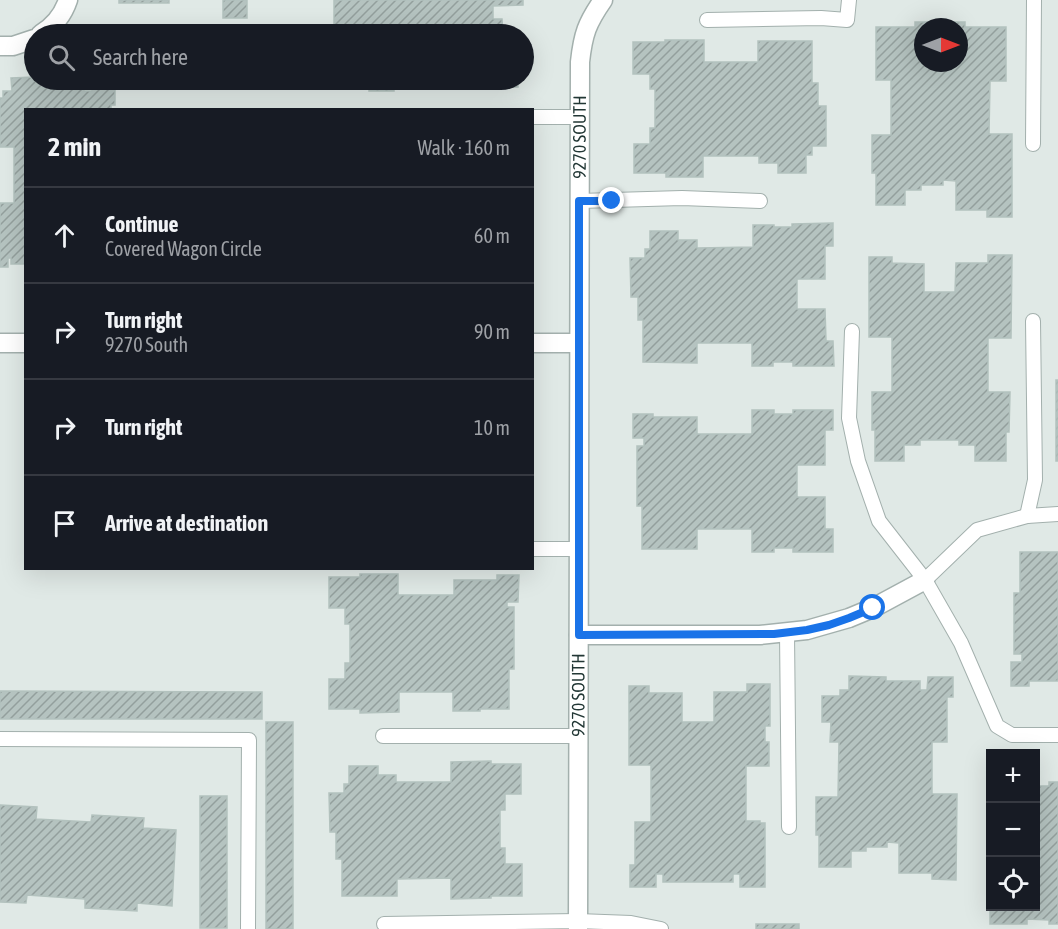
<!DOCTYPE html>
<meta charset="utf-8">
<style>
:root{--surface:#171b24;--page:#20242c;--text:#f1f3f6;--muted:#9ea1a6;--line:#363941}
body{margin:0;font-family:"Asap Condensed",sans-serif;background:var(--page);color:var(--text)}
.controls{position:absolute;right:18px;bottom:18px;display:grid;overflow:hidden;border-radius:0px;box-shadow:0 6px 24px #0002}
.controls button{width:54px;height:54px;display:grid;place-items:center;padding:0;border:0;border-bottom:2px solid var(--line);background:var(--surface);color:var(--text);font:30px sans-serif}
.compass{position:absolute;left:914px;top:18px;width:54px;height:54px;border-radius:50%;background:var(--surface);box-shadow:0 6px 24px #0002;rotate:90deg}
.stop{position:absolute;width:18px;height:18px;margin:-14px;border:4px solid #1a73e8;border-radius:50%;background:#fff}
.stop.end{background:#1a73e8;border-color:#fff;box-shadow:0 2px 6px #0008}
.list{margin:0;padding:0;list-style:none}
h2{display:flex;justify-content:space-between;align-items:center;height:78px;margin:0;padding:0 24px;font-size:26px}
h2 small{font-size:20px;font-weight:400;color:var(--muted)}
.list li{display:grid;grid-template-columns:39px 1fr auto;gap:18px;align-items:center;box-sizing:border-box;height:96px;padding:0 24px;border-top:2px solid var(--line)}
.list b{display:block;font-size:22px;white-space:nowrap}
.list p{margin:0;font-size:20px;white-space:nowrap;color:var(--muted)}
.list em{font-size:20px;font-style:normal;color:var(--muted)}
.icon{flex:none;width:33px;height:33px;fill:none;stroke:currentColor;stroke-width:2;stroke-linecap:round;stroke-linejoin:round}
.map{position:relative;flex:none;width:1058px;height:929px;overflow:hidden}
.search{position:absolute;background:var(--surface);box-shadow:0 6px 24px #0002;left:24px;top:24px;width:510px;height:66px;display:flex;align-items:center;gap:15px;box-sizing:border-box;padding:0 21px;border-radius:33px;color:var(--muted);font-size:22px}
.panel{position:absolute;background:var(--surface);box-shadow:0 6px 24px #0002;left:24px;top:108px;width:510px;height:462px;border-radius:0px}
.map>svg:first-child{display:block}
.building{fill:url(#building-hatch);stroke:#b3c2be;stroke-width:1.5;fill-rule:evenodd}
.lines{fill:none;stroke-linecap:round;stroke-linejoin:round}
.lane-casing{stroke:#a3b0ad;stroke-width:16}
.street-casing{stroke:#a3b0ad;stroke-width:21}
.lane{stroke:#fff;stroke-width:14}
.street{stroke:#fff;stroke-width:18}
.route{stroke:#1a73e8;stroke-width:8}
.labels{text-anchor:middle;stroke-width:5;stroke-linejoin:round;paint-order:stroke}
.street-label{font-size:18px;fill:#223735;stroke:#f0f6f4}
</style>
<div class="map">
<svg width="1058" height="929" viewBox="0 0 1058 929">
<defs>
<pattern id="building-hatch" width="6" height="6" patternUnits="userSpaceOnUse" patternTransform="scale(1.5)"><rect width="6" height="6" fill="#b5c3c0"/><path d="M-1 1l2-2M0 6l6-6M5 7l2-2" fill="none" stroke="#939f9d"/></pattern>
</defs>
<rect width="100%" height="100%" fill="#e0e9e6"/>
<g class="building">
<rect x="119" y="0" width="50" height="3"/>
<rect x="223" y="0" width="24" height="18"/>
<polygon points="334,0 523,0 523,5 493,6 493,19 502,19 503,34 334,34"/>
<path d="M915,22h50v5h41v54h-16l-1,53h23v83h-25v-7h-31v-29l-13,-1v5h-22v5h-16v15h-29v-32h-4v-38h19v-55h-15v-53h39zM923,27h36v36h-36z"/>
<polygon points="665,40 704,40 704,62 758,62 758,41 812,41 812,83 818,83 818,106 826,106 826,146 812,146 812,155 806,155 806,173 778,173 778,163 759,163 759,156 703,156 703,177 666,177 666,173 634,173 634,144 650,144 650,128 655,128 655,89 650,89 650,74 633,74 633,42 665,42"/>
<polygon points="34,77 34,80 51,80 51,85 84,85 84,91 92,91 92,82 115,82 115,105 111,105 111,110 26,110 26,264 11,264 11,258 8,258 8,267 0,267 0,203 14,203 14,147 0,147 0,98 3,98 3,91 12,91 11,78"/>
<polygon points="340,80 394,80 394,91 369,91 369,87 340,87"/>
<polygon points="449,80 518,80 518,87 449,89"/>
<polygon points="833,223 833,246 825,246 825,279 797,279 797,309 825,309 826,341 833,341 834,366 793,366 793,362 773,362 773,366 752,366 752,343 697,343 697,363 643,362 643,320 638,320 638,297 631,297 630,258 645,258 645,249 650,249 650,231 678,231 678,240 697,240 697,248 753,247 753,225 774,225 774,227 792,227 792,224"/>
<polygon points="988,255 1012,255 1011,338 988,338 988,392 1010,392 1009,432 1006,432 1006,461 975,461 975,445 959,445 959,440 920,440 920,445 904,445 904,461 875,461 875,430 872,430 872,392 892,392 892,337 869,337 869,257 892,257 892,263 924,264 924,292 955,292 956,263 988,263"/>
<rect x="1056" y="380" width="2" height="81"/>
<polygon points="752,410 774,410 774,414 793,414 793,410 833,410 833,430 825,430 825,465 797,465 797,497 825,497 825,529 833,529 833,552 793,552 793,548 774,548 774,552 752,552 752,529 697,529 697,549 642,549 642,506 637,506 637,446 644,446 644,438 633,438 633,414 653,414 653,417 697,417 697,434 752,434"/>
<polygon points="1020,552 1058,552 1058,681 1029,681 1029,686 1011,686 1011,662 1022,662 1022,654 1014,654 1014,593 1020,593"/>
<polygon points="360,574 398,574 398,595 454,595 454,580 497,580 497,575 519,575 518,602 507,602 507,607 514,607 514,669 509,669 509,709 480,709 480,711 453,711 453,692 399,692 399,712 360,713 360,709 329,709 329,679 345,679 345,663 350,663 350,624 345,624 345,608 329,608 329,577 360,577"/>
<polygon points="849,676 886,677 886,681 920,681 920,690 927,690 928,677 953,677 953,697 947,697 947,742 932,742 932,794 957,794 956,880 932,879 932,873 899,873 899,843 887,842 887,847 866,847 866,851 851,851 851,867 819,867 819,835 816,835 816,797 838,797 839,742 830,742 831,722 822,722 822,696 840,696 840,690 849,690"/>
<polygon points="747,684 770,684 770,726 765,726 765,742 769,742 769,766 746,766 746,821 760,821 760,823 765,823 765,887 740,887 740,874 733,874 733,882 663,882 663,874 656,874 656,887 630,887 630,865 635,865 635,822 651,822 651,765 629,765 629,686 649,686 649,693 682,693 682,722 714,722 714,692 747,692"/>
<polygon points="0,691 262,692 262,719 0,719"/>
<rect x="266" y="722" width="27" height="207"/>
<polygon points="491,761 491,764 521,764 521,794 505,794 505,810 500,810 500,848 505,848 505,864 522,864 522,896 491,896 491,898 451,899 451,878 397,879 397,896 342,896 342,859 336,859 336,832 330,832 329,793 344,793 344,784 349,784 349,766 378,766 378,775 396,775 396,782 451,782 451,762"/>
<polygon points="1049,782 1058,782 1058,924 1049,924 1049,920 1027,919 1027,924 990,924 990,900 990,906 1036,906 1036,786 1049,786"/>
<rect x="200" y="796" width="27" height="132"/>
<polygon points="0,805 37,807 36,819 91,822 92,815 144,818 143,828 176,830 172,906 137,903 137,911 85,908 85,899 27,895 26,903 0,902"/>
<rect x="756" y="924" width="43" height="5"/>
</g>
<g class="lines">
<g class="lane-casing">
<g id="lane">
<polyline points="707,20 821,18 847,20 849,0"/>
<polyline points="532,117 579,117"/>
<polyline points="1033,144 1034,0"/>
<polyline points="579,201 682,198 760,201"/>
<polyline points="852,331 849,418 858,461 879,521 925,580 961,643 997,726 1012,735 1058,735"/>
<polyline points="1027,516 1035,480 1033,321"/>
<polyline points="532,549 579,549"/>
<polyline points="925,580 977,530 1027,516 1058,514"/>
<polyline points="787,633 789,827"/>
<polyline points="383,736 578,736"/>
<polyline points="0,739 249,740 248,929"/>
<polyline points="384,924 578,921 631,923 661,929"/>
</g>
</g>
<g class="street-casing">
<g id="street">
<path d="M41,34c13,-8 22,-19 27,-34"/>
<polyline points="0,46 13,46 34,39"/>
<polyline points="0,343 26,343"/>
<polyline points="532,343 579,343"/>
<polyline points="579,635 760,635 807,630 849,618 873,608 925,580"/>
<path id="s1" d="M578,929l2,-867c3,-28 7,-39 23,-62"/>
</g>
</g>
<use href="#lane" class="lane"/>
<use href="#street" class="street"/>
</g>
<g class="lines">
<polyline class="route" points="612,201 579,201 579,635 774,634 807,630 829,625 849,618 873,608"/>
</g>
<g class="labels">
<g class="street-label">
<text dy="6" stroke="none"><textPath href="#s1" startOffset="792">9270 SOUTH</textPath></text>
<text dy="6" stroke="none"><textPath href="#s1" startOffset="234">9270 SOUTH</textPath></text>
</g>
</g>
</svg>
<div class="controls">
<button>+</button>
<button>−</button>
<button><svg class="icon" aria-label="locate" viewBox="0 0 24 24"><circle cx="12" cy="12" r="6"/><path d="M12 2v4M12 18v4M2 12h4M18 12h4"/></svg></button>
</div>
<svg class="compass" viewBox="-18 -18 36 36"><path d="M0-13l5 13h-10z" fill="#e53935"/><path d="M0 13l5-13h-10z" fill="#9ea1a6"/></svg>
<div class="stop" style="left:873px;top:608px"></div>
<div class="stop end" style="left:612px;top:201px"></div>
<div class="search"><svg class="icon" aria-label="search" viewBox="0 0 24 24"><circle cx="10" cy="10" r="6"/><path d="M15 15l6 6"/></svg>Search here</div>
<section class="panel">
<h2>2 min<small>Walk · 160 m</small></h2>
<ul class="list">
<li><svg class="icon" aria-label="ahead" viewBox="0 0 24 24"><path d="M12 20V5M6 11l6-6 6 6"/></svg><div><b>Continue</b><p>Covered Wagon Circle</p></div><em>60 m</em></li>
<li><svg class="icon" aria-label="right" viewBox="0 0 24 24"><path d="M7 20v-9h11M14 6l5 5-5 5"/></svg><div><b>Turn right</b><p>9270 South</p></div><em>90 m</em></li>
<li><svg class="icon" aria-label="right" viewBox="0 0 24 24"><path d="M7 20v-9h11M14 6l5 5-5 5"/></svg><div><b>Turn right</b></div><em>10 m</em></li>
<li><svg class="icon" aria-label="arrive" viewBox="0 0 24 24"><path d="M6 21V4h12l-3 4 3 4H6"/></svg><div><b>Arrive at destination</b></div></li>
</ul>
</section>
</div>
